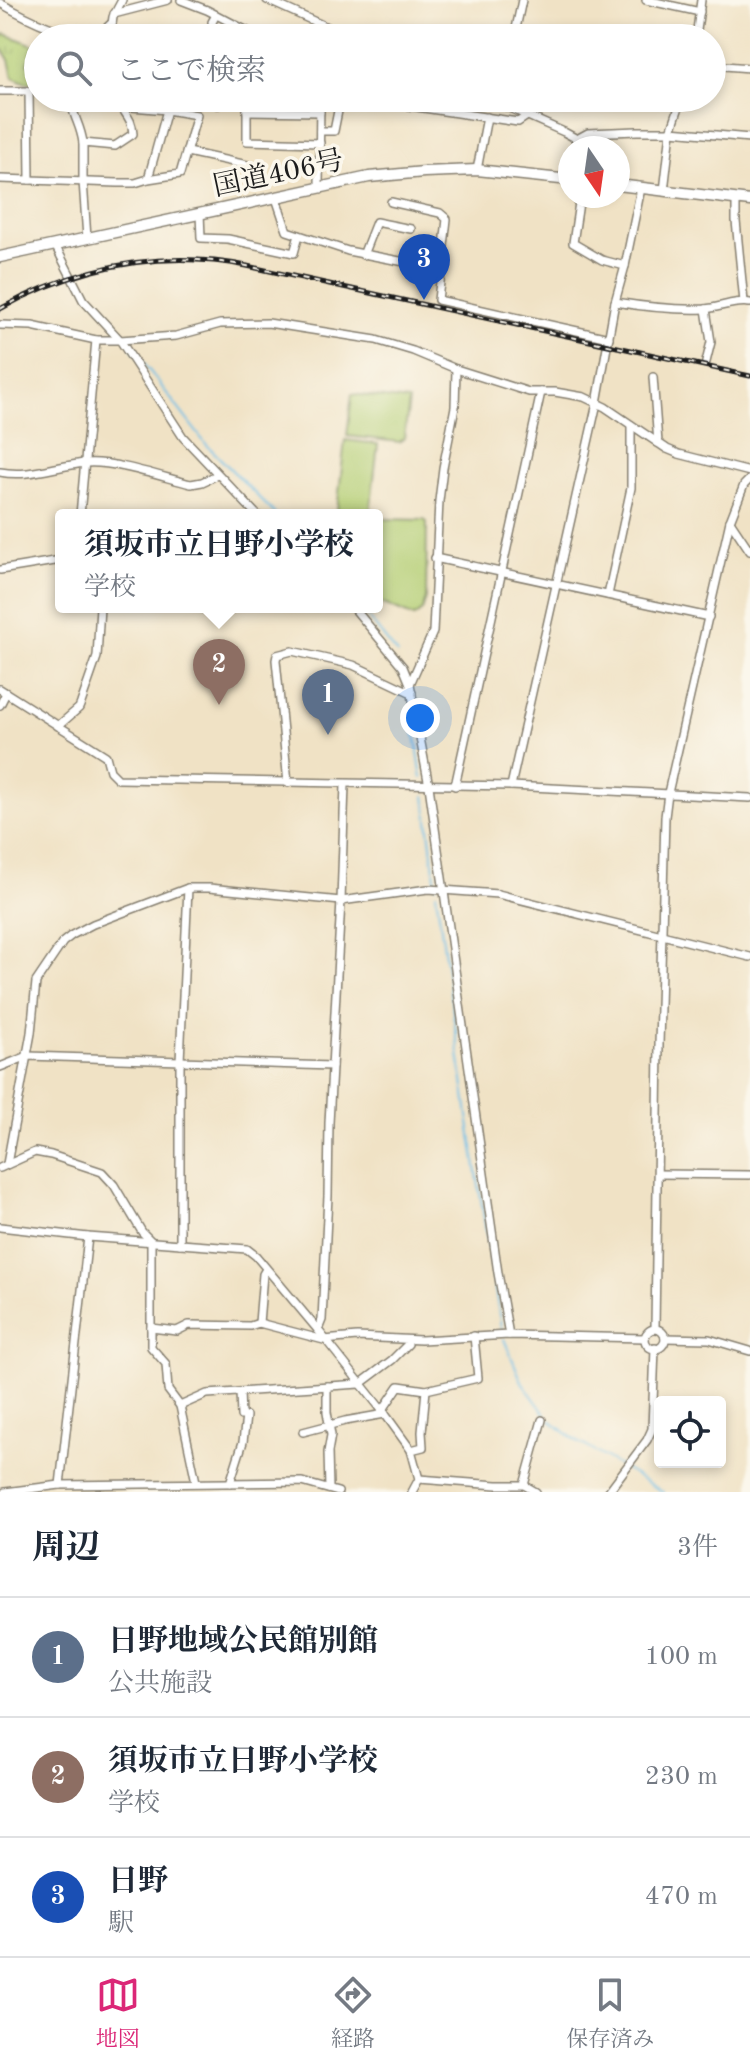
<!DOCTYPE html>
<html lang="ja">
<meta charset="utf-8">
<style>
:root{--surface:#fff;--page:#f6f6f7;--text:#1f2937;--muted:#747a83;--line:#e0e1e3;--accent:#db2777}
body{margin:0;font-family:"Old Standard TT","Noto Serif JP",serif;background:var(--page);color:var(--text)}
.controls{position:absolute;right:24px;bottom:24px;display:grid;overflow:hidden;border-radius:8px;box-shadow:0 4px 12px #0003}
.controls button{width:72px;height:72px;display:grid;place-items:center;padding:0;border:0;border-bottom:2px solid var(--line);background:var(--surface);color:var(--text);font:40px sans-serif}
.compass{position:absolute;left:558px;top:136px;width:72px;height:72px;border-radius:50%;background:var(--surface);box-shadow:0 4px 12px #0003;rotate:167deg}
.you{position:absolute;left:420px;top:718px;width:28px;height:28px;margin:-20px;border:6px solid #fff;border-radius:50%;background:#1a73e8;box-shadow:0 0 0 12px #1a73e833}
.badge{display:grid;place-items:center;width:52px;height:52px;border-radius:50%;background:var(--accent);color:#fff;font-size:26px;font-weight:700}
.pin{position:absolute;translate:-50% -66px;filter:drop-shadow(0 2px 4px #0008)}
.pin::after{content:'';position:absolute;top:42px;width:28px;height:24px;background:inherit;clip-path:polygon(0 0,100% 0,50% 100%)}
.popup{position:absolute;left:55px;top:509px;width:328px;height:104px;box-sizing:border-box;display:grid;place-content:center;border-radius:8px;background:var(--surface);filter:drop-shadow(0 2px 6px #0005);font-size:26px;white-space:nowrap;color:var(--muted)}
.popup b{font-size:30px;color:var(--text)}
.popup::after{content:'';position:absolute;left:50%;top:100%;margin-left:-16px;border:16px solid transparent;border-top-color:var(--surface)}
.list{margin:0;padding:0;list-style:none}
h2{display:flex;justify-content:space-between;align-items:center;height:104px;margin:0;padding:0 32px;font-size:34px}
h2 small{font-size:26px;font-weight:400;color:var(--muted)}
.list li{display:grid;grid-template-columns:52px 1fr auto;gap:24px;align-items:center;box-sizing:border-box;height:120px;padding:0 32px;border-top:2px solid var(--line)}
.list b{display:block;font-size:30px;white-space:nowrap}
.list p{margin:0;font-size:26px;white-space:nowrap;color:var(--muted)}
.list em{font-size:26px;font-style:normal;color:var(--muted)}
.icon{flex:none;width:44px;height:44px;fill:none;stroke:currentColor;stroke-width:2;stroke-linecap:round;stroke-linejoin:round}
.map{position:relative;flex:none;width:750px;height:1492px;overflow:hidden}
.search{position:absolute;background:var(--surface);box-shadow:0 4px 12px #0003;left:24px;right:24px;top:24px;height:88px;display:flex;align-items:center;gap:20px;box-sizing:border-box;padding:0 28px;border-radius:44px;color:var(--muted);font-size:30px}
.sheet{height:464px;background:var(--surface)}
nav{display:flex;justify-content:space-around;align-items:center;box-sizing:border-box;height:112px;border-top:2px solid var(--line);background:var(--surface);font-size:22px;color:var(--muted)}
nav a{display:grid;justify-items:center;gap:4px}
nav .on{color:var(--accent)}
.map>svg:first-child{display:block}
.grass{fill:url(#grass-tufts);stroke:#687548;stroke-width:2}
.pitch{fill:#b4ce73;stroke:#687548;stroke-width:2}
.lines{fill:none;stroke-linecap:round;stroke-linejoin:round}
.stream{stroke:#6bbee7;stroke-width:2}
.minor-casing{stroke:#867f70;stroke-width:10}
.highway-casing{stroke:#867f70;stroke-width:13}
.minor{stroke:#fff;stroke-width:7}
.highway{stroke:#fff;stroke-width:10}
.rail-casing{stroke:#1c1c1c;stroke-width:5}
.rail{stroke:#fbf7ec;stroke-width:2;stroke-dasharray:6;stroke-linecap:butt}
.labels{text-anchor:middle;stroke-width:7;stroke-linejoin:round;paint-order:stroke}
.street-label{font-size:28px;fill:#1c1c1c;stroke:#fbf7ec}
</style>
<div class="map">
<svg width="750" height="1492" viewBox="0 0 750 1492">
<defs>
<pattern id="grass-tufts" width="24" height="20" patternUnits="userSpaceOnUse" patternTransform="scale(2)"><rect width="24" height="20" fill="#b4ce73"/><path d="M3 7l-1-3M5 7V3M7 7l1-3M15 17l-1-3M17 17v-4M19 17l1-3" fill="none" stroke="#9ab063"/></pattern>
</defs>
<rect width="100%" height="100%" fill="#fbf7ec"/>
<filter id="ink" filterUnits="userSpaceOnUse"><feTurbulence type="fractalNoise" baseFrequency=".0125" numOctaves="2"/><feDisplacementMap in="SourceGraphic" scale="16" xChannelSelector="R" yChannelSelector="G"/><feConvolveMatrix kernelMatrix="1 2 1 2 8 2 1 2 1" color-interpolation-filters="sRGB"/></filter>
<filter id="wash" filterUnits="userSpaceOnUse"><feTurbulence type="fractalNoise" baseFrequency=".006" numOctaves="4" result="noise"/><feDisplacementMap in="SourceGraphic" scale="32" xChannelSelector="R" yChannelSelector="G"/><feGaussianBlur stdDeviation="1.8" result="paint"/><feColorMatrix in="noise" values="0 0 0 0 0 0 0 0 0 0 0 0 0 0 0 0 0 1.4 0 .05"/><feComposite in="paint" operator="in"/></filter>
<g filter="url(#wash)">
<rect width="100%" height="100%" fill="#f0e2c5"/>
<polygon class="grass" points="5,34 34,45 28,64 38,68 38,81 26,83 13,77 9,60 3,50 0,50 0,35 4,36"/>
<g class="pitch">
<polygon points="352,394 409,401 404,438 400,442 347,436"/>
<polygon points="345,440 378,444 370,513 337,510"/>
<polygon points="384,519 424,520 427,522 426,598 422,611 414,617 377,601 377,521"/>
</g>
<g class="lines">
<g class="stream">
<polyline points="132,348 205,443 276,515"/>
<polyline points="360,607 397,654"/>
<polyline points="413,720 422,778"/>
<polyline points="425,796 436,886"/>
<polyline points="436,893 468,1116 502,1333"/>
<polyline points="504,1339 522,1382 546,1415"/>
<polyline points="550,1420 574,1439 663,1492"/>
</g>
</g>
</g>
<g filter="url(#ink)">
<g class="lines">
<g class="minor-casing">
<g id="minor">
<polyline points="181,0 207,10 255,35 292,34 318,35 327,38"/>
<polyline points="267,0 351,38"/>
<polyline points="646,0 700,12"/>
<path d="M0,3c21,12 73,40 97,31 6,-2 10,-7 15,-11"/>
<polyline points="114,14 168,0"/>
<polyline points="516,31 552,38"/>
<polyline points="110,38 113,17 122,0"/>
<polyline points="214,38 212,22 216,15"/>
<polyline points="514,38 522,0"/>
<polyline points="696,38 701,0"/>
<polyline points="712,65 750,68"/>
<polyline points="0,91 29,91 30,180"/>
<path d="M77,98l-5,8c3,14 9,21 11,37"/>
<polyline points="218,98 218,105"/>
<polyline points="247,98 247,141 320,143"/>
<polyline points="373,98 383,102 518,122 527,116"/>
<polyline points="487,98 564,132 577,139 579,148"/>
<polyline points="247,111 320,112"/>
<polyline points="320,131 334,131 340,101 320,101"/>
<polyline points="577,139 588,133 637,131 671,131 750,138"/>
<polyline points="187,152 252,166"/>
<polyline points="477,170 487,117"/>
<polyline points="0,179 118,183 135,183 148,179 167,110 120,106"/>
<polyline points="148,179 180,174 197,115 167,110"/>
<polyline points="319,188 320,98"/>
<polyline points="664,191 671,131 682,98"/>
<polyline points="580,196 573,243 602,260 625,266"/>
<polyline points="276,198 287,231 348,251 441,269"/>
<polyline points="736,200 736,221 744,302"/>
<polyline points="391,202 440,213 447,219 438,300 609,338"/>
<polyline points="200,213 201,238 228,239 294,253 299,235"/>
<path d="M87,238l-4,-57v-38l32,3 18,-12c-1,-19 -11,-20 -15,-36"/>
<polyline points="55,245 83,300 120,340 183,437 257,515"/>
<polyline points="363,255 376,222 411,229"/>
<path d="M615,302c30,5 60,8 90,7 15,-1 30,-9 45,-6"/>
<polyline points="706,309 711,342 706,362"/>
<polyline points="0,325 32,326 96,340 120,340 176,336 220,324 268,323 376,340 413,351 456,369 529,392 555,392 584,397 605,407 667,449 679,454 750,472"/>
<polyline points="653,377 658,443"/>
<path d="M0,472c30,6 57,-7 87,-9 28,-2 75,14 104,21l11,-2 15,-7"/>
<polyline points="80,515 96,340"/>
<polyline points="730,521 750,551"/>
<polyline points="435,558 709,617"/>
<polyline points="0,570 61,560"/>
<polyline points="608,595 631,488 631,425"/>
<polyline points="353,607 403,667 410,684 429,786 498,1273 509,1335"/>
<polyline points="410,684 433,632 439,501 443,468 455,407 456,369"/>
<polyline points="0,689 106,756 110,771 118,779 511,786 750,798"/>
<polyline points="0,705 6,693"/>
<polyline points="58,726 79,708 81,703 97,657 100,607"/>
<polyline points="288,783 276,660 277,655 292,651 353,665 412,693"/>
<polyline points="455,786 541,392"/>
<polyline points="511,786 597,403 615,302 625,266 641,188"/>
<polyline points="0,1067 28,1056 332,1066"/>
<polyline points="7,1164 31,1033 36,982 63,942 72,935 93,924 188,888 209,888 341,901 428,889 498,894 750,957"/>
<polyline points="0,1168 35,1152 51,1155 102,1172 114,1185 142,1232 151,1241 151,1347 166,1364 168,1390 180,1406 196,1482"/>
<polyline points="658,1174 750,1175"/>
<polyline points="0,1227 88,1237 247,1249 256,1256 318,1330 385,1414 411,1450 419,1479 412,1492"/>
<polyline points="180,1244 180,1061 188,888"/>
<polyline points="259,1323 263,1274 266,1269"/>
<polyline points="151,1328 177,1331 189,1325 250,1326 259,1323 324,1340 357,1337 421,1340 509,1335 645,1338"/>
<polyline points="655,1329 659,1045 665,817 668,793 730,521 744,485 750,479"/>
<circle cx="655" cy="1339" r="10"/>
<polyline points="318,1330 322,1320 328,1196 329,1123 341,901 345,785"/>
<polyline points="665,1338 709,1339 750,1351"/>
<polyline points="327,1386 327,1412 331,1435 328,1452 329,1489"/>
<polyline points="180,1406 207,1394 360,1384 392,1360 408,1344 409,1340"/>
<polyline points="382,1411 399,1386 426,1390"/>
<polyline points="303,1432 345,1421 385,1414"/>
<polyline points="411,1450 423,1447 422,1432 426,1390 478,1378 474,1336"/>
<polyline points="419,1479 497,1485 524,1485 536,1492"/>
<polyline points="230,1483 243,1442 246,1416 241,1416 240,1392"/>
<polyline points="60,1485 88,1237"/>
<polyline points="524,1485 542,1420"/>
<polyline points="5,1492 60,1485 302,1482 338,1492"/>
<polyline points="608,1492 647,1440 652,1429 655,1348"/>
</g>
</g>
<g class="highway-casing">
<g id="highway">
<polyline points="618,185 750,201"/>
<polyline points="0,257 369,177 424,172 477,170 570,180"/>
</g>
</g>
<use href="#minor" class="minor"/>
<use href="#highway" class="highway"/>
<g class="rail-casing">
<path id="rail" d="M0,309c78,-43 159,-60 247,-43l503,110"/>
</g>
<use href="#rail" class="rail"/>
</g>
</g>
<g class="labels">
<g class="street-label">
<text transform="translate(278 172) rotate(-12)" y="10">国道406号</text>
</g>
</g>
</svg>
<div class="controls">
<button><svg class="icon" aria-label="locate" viewBox="0 0 24 24"><circle cx="12" cy="12" r="6"/><path d="M12 2v4M12 18v4M2 12h4M18 12h4"/></svg></button>
</div>
<svg class="compass" viewBox="-18 -18 36 36"><path d="M0-13l5 13h-10z" fill="#e53935"/><path d="M0 13l5-13h-10z" fill="#747a83"/></svg>
<div class="you"></div>
<div class="pin badge" style="left:328px;top:735px;background:#5c6f8a">1</div>
<div class="pin badge" style="left:219px;top:705px;background:#8d6e63">2</div>
<div class="popup"><b>須坂市立日野小学校</b>学校</div>
<div class="pin badge" style="left:424px;top:300px;background:#1a4fb4">3</div>
<div class="search"><svg class="icon" aria-label="search" viewBox="0 0 24 24"><circle cx="10" cy="10" r="6"/><path d="M15 15l6 6"/></svg>ここで検索</div>
</div>
<section class="sheet">
<h2>周辺<small>3件</small></h2>
<ul class="list">
<li><span class="badge" style="background:#5c6f8a">1</span><div><b>日野地域公民館別館</b><p>公共施設</p></div><em>100 m</em></li>
<li><span class="badge" style="background:#8d6e63">2</span><div><b>須坂市立日野小学校</b><p>学校</p></div><em>230 m</em></li>
<li><span class="badge" style="background:#1a4fb4">3</span><div><b>日野</b><p>駅</p></div><em>470 m</em></li>
</ul>
</section>
<nav>
<a class="on"><svg class="icon" aria-label="map" viewBox="0 0 24 24"><path d="M3 6l6-2 6 2 6-2v14l-6 2-6-2-6 2zM9 4v14M15 6v14"/></svg>地図</a>
<a><svg class="icon" aria-label="directions" viewBox="0 0 24 24"><path d="M12 3l9 9-9 9-9-9zM9 14v-3h6M13 9l2 2-2 2"/></svg>経路</a>
<a><svg class="icon" aria-label="saved" viewBox="0 0 24 24"><path d="M7 4h10v16l-5-4-5 4z"/></svg>保存済み</a>
</nav>
